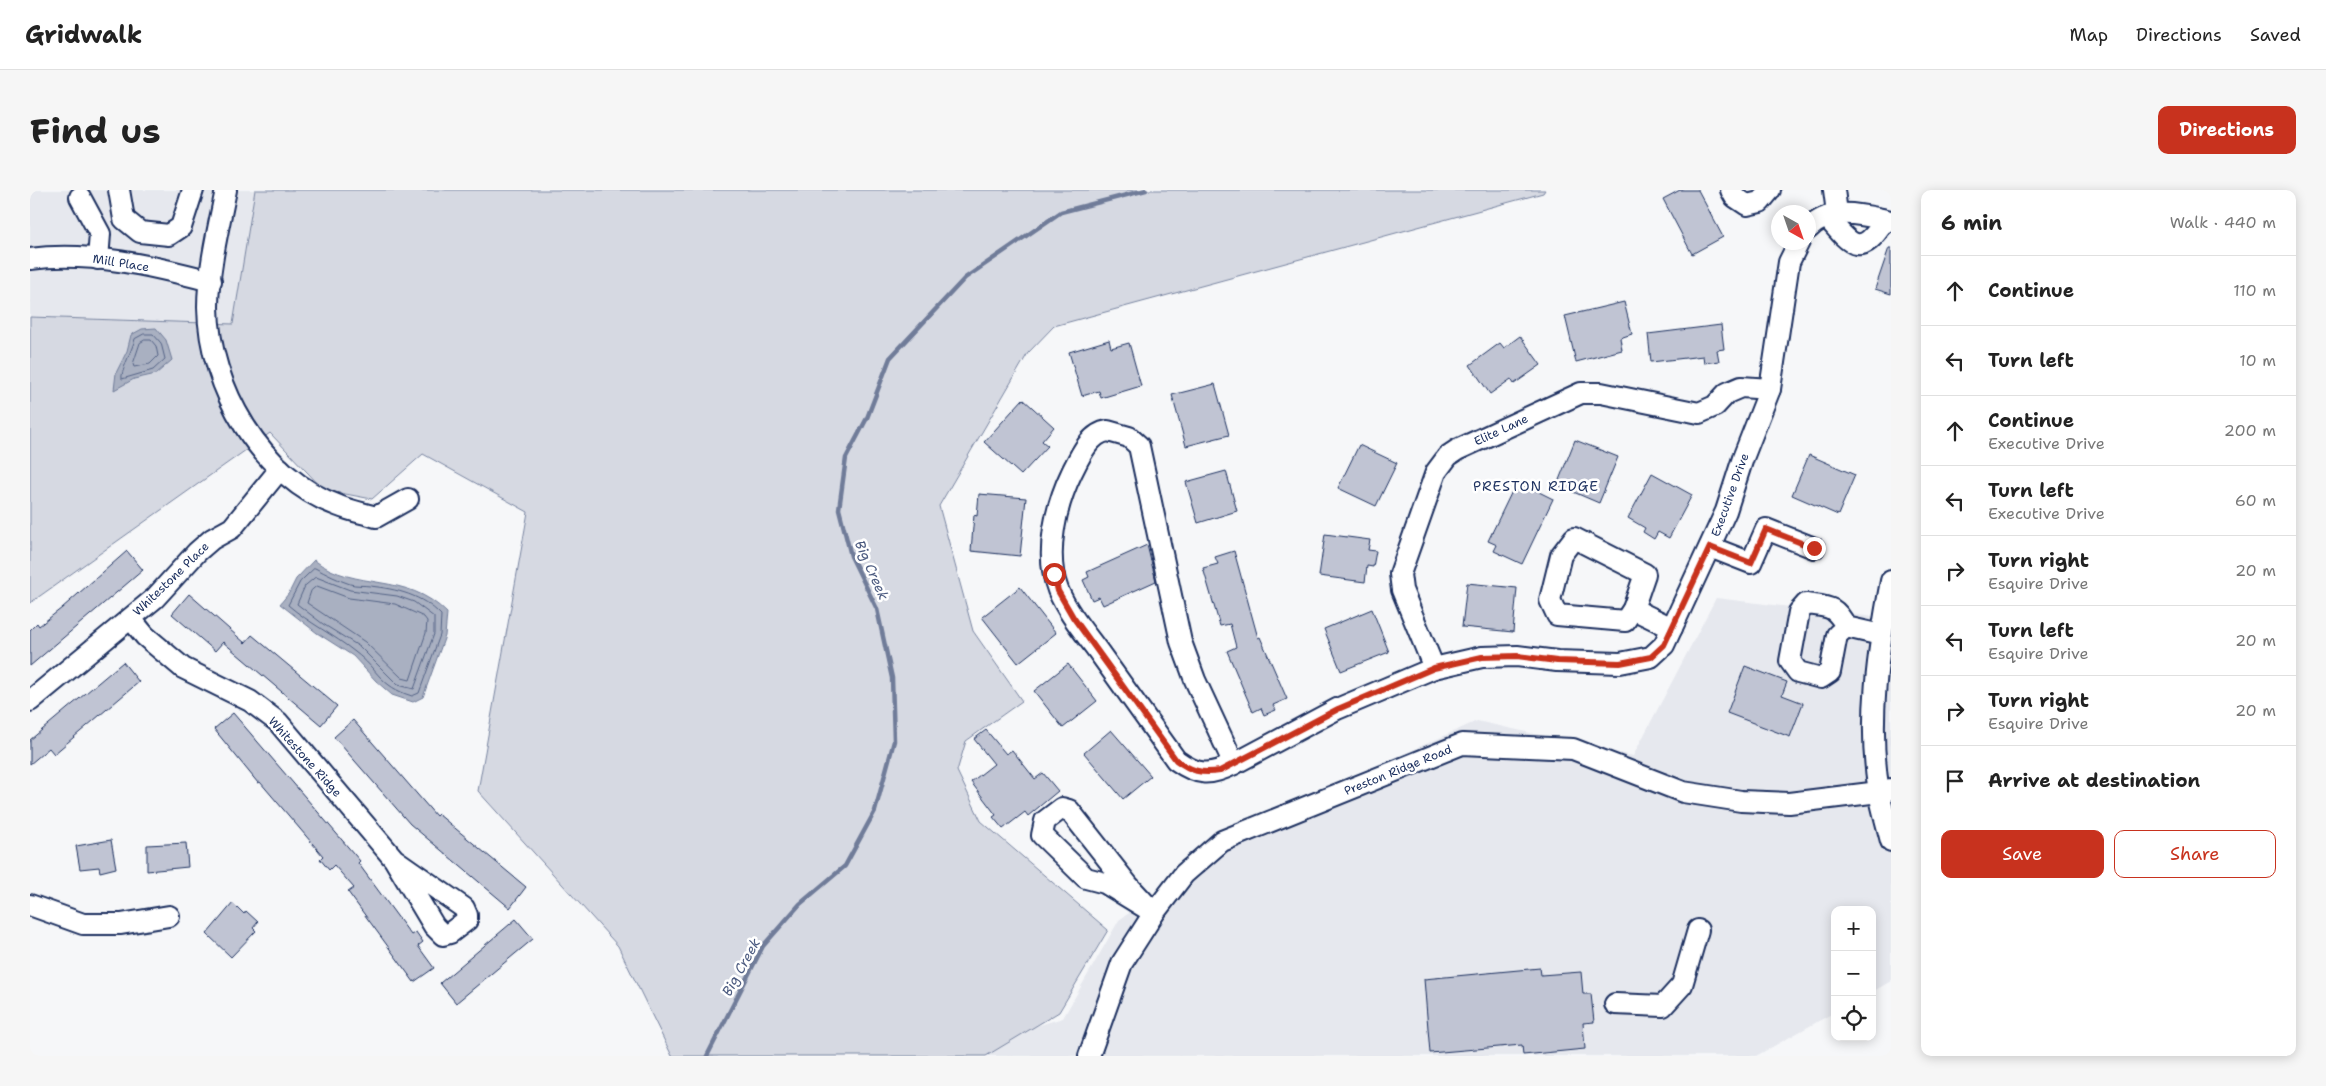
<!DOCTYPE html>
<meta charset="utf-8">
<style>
:root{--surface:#fff;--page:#f6f6f6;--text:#222;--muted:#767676;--line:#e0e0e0;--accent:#c8321e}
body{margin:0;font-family:"Shantell Sans",sans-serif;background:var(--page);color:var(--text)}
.controls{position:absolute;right:15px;bottom:15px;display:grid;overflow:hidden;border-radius:10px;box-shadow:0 2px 12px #0003}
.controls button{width:45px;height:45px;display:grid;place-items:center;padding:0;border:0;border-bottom:1px solid var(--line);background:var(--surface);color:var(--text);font:25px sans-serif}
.compass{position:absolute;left:1741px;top:15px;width:45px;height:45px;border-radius:50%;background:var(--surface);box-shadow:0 2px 12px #0003;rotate:140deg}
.stop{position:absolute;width:15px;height:15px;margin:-11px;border:4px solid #c8321e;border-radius:50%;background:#fff}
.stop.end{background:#c8321e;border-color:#fff;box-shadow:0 1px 5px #0008}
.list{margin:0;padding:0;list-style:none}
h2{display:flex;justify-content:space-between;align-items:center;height:65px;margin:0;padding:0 20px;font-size:21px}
h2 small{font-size:16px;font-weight:400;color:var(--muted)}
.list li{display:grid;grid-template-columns:32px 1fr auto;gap:15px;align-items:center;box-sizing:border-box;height:70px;padding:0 20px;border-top:1px solid var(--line)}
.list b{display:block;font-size:19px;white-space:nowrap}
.list p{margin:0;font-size:16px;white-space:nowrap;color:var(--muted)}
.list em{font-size:16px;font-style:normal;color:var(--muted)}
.actions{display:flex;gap:10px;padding:15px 20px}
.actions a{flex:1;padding:11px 0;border:1px solid var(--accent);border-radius:10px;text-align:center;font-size:18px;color:var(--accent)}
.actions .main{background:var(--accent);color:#fff}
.icon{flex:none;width:28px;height:28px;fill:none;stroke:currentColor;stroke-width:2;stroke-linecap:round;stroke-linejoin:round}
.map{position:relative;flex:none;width:1861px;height:866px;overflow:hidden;border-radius:10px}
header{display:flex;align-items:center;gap:30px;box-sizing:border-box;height:70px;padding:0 25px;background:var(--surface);border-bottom:1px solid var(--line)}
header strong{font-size:24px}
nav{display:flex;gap:28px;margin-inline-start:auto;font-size:18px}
.intro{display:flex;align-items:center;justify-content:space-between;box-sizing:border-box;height:120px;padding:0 30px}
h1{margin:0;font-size:35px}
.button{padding:12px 22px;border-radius:10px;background:var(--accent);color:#fff;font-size:18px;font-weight:700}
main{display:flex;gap:30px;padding:0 30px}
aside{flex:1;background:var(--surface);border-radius:10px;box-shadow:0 2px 12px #0003}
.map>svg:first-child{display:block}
.built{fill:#e6e8ee}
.green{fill:#d6d9e2;stroke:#7884a0}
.water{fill:#a9b0c1;stroke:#707c99}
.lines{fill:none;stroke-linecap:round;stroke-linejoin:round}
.shore{stroke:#546386;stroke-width:1}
.stream{stroke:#707c99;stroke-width:4.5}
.building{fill:#c0c4d3;stroke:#1b2f5e}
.minor-casing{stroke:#1b2f5e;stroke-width:24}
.minor{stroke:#fff;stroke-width:20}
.route{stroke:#c8321e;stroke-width:6}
.labels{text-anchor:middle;stroke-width:5;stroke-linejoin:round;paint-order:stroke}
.street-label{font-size:12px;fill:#1b2f5e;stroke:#fff}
.neighbourhood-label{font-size:14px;letter-spacing:1px;fill:#1b2f5e;stroke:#fff}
.water-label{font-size:14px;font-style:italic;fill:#4d5c81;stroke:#fff}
</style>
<header>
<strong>Gridwalk</strong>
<nav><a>Map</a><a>Directions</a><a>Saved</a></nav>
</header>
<div class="intro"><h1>Find us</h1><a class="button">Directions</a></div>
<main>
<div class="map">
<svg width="1861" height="866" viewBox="0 0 1861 866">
<rect width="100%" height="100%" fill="#f6f7f9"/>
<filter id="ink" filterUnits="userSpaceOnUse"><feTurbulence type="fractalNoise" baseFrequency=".02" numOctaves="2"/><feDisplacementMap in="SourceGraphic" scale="10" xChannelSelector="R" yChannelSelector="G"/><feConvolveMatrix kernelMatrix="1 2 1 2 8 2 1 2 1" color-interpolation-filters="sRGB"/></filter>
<g filter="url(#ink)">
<g class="built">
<polygon points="0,0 225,0 203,134 0,127"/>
<polygon points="1686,408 1861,429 1861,791 1842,802 1842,720 1805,720 1805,822 1726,866 921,866 932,858 1033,828 1089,730 1251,619 1447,531 1603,566"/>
</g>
<polygon class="green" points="225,0 1515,0 1513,3 1024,136 998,163 909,316 943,441 992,511 936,551 927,581 951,631 1078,740 1029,822 956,866 642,866 588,756 448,601 498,322 393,264 342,309 294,300 240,243 0,413 0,127 203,134"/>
<g class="water">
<polygon points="126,138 136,150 142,170 126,184 104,189 84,200 86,183 97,161 101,145 112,139"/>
<path d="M284,370c42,32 92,11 133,53l-2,23 -22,61 -10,5 -21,-7 -16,-14 -23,-25 -36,-23 -37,-29 9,-11 7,-14z"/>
</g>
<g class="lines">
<g class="shore">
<path d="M114,144h9l8,9 4,16 -12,11 -31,9c-2,-6 11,-31 13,-40z"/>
<polygon points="115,150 121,150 126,156 128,166 120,174 104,177 103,174 110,153"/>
<path d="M285,378c11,6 23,12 35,16 6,2 14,1 20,2 27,3 52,9 71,29l-1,20 -21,58 -7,3c-33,-10 -33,-26 -57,-44 -21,-17 -46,-29 -67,-47l12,-23z"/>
<polygon points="286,387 320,400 367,406 384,412 404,427 404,444 384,499 368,495 330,457 293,434 267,414 275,396"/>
<polygon points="287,396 319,408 365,414 394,427 397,431 396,443 380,490 372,488 335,452 277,413 281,401"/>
</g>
<polyline class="stream" points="677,866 733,756 770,714 815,676 845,621 864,551 862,488 847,419 821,366 809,319 816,268 837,228 860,168 935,88 1031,22 1116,0"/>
</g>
<g class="building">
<polygon points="1650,0 1668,0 1693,47 1662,64 1633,9"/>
<polygon points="1859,58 1861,58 1861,104 1845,99"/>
<polygon points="1594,112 1602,144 1590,148 1592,160 1546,172 1535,126"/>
<polygon points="1691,135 1694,159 1687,160 1689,171 1674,173 1673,166 1621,172 1618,144"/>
<polygon points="1490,146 1511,175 1484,194 1481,189 1460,204 1440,175 1470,153 1474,158"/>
<polygon points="1079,150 1081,158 1099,153 1111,196 1071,208 1069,201 1052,206 1039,162"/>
<polygon points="1185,194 1199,245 1156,256 1142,205"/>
<polygon points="993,209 1024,237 1012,251 1018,256 991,285 954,252"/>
<polygon points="1545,250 1588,267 1569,313 1527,295"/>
<polygon points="1329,255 1367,273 1346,316 1308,298"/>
<polygon points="1779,265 1825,285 1808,325 1762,305"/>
<polygon points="1196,281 1207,321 1168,333 1156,292"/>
<polygon points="1622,283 1662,305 1639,348 1628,342 1624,349 1613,342 1615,338 1598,328"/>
<polygon points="1487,291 1523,309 1492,374 1464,361 1467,355 1458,351"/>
<polygon points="949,304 996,308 990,366 941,361 944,325 947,326"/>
<polygon points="1295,344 1340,350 1338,360 1346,361 1343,377 1337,376 1335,392 1289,386"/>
<polygon points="1117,355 1126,391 1073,415 1069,407 1062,410 1053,390 1059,387 1057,382"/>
<polygon points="97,361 113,380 0,476 0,440 7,433 9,436 32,418"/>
<polygon points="1204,361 1228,448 1230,447 1257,509 1243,515 1246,520 1234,525 1231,518 1223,522 1197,461 1206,457 1200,434 1190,436 1173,378 1188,374 1185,367"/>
<polygon points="1437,393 1487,398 1483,442 1432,437"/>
<polygon points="990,397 1026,443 988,473 952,427"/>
<polygon points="159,404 215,453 222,445 307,516 291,535 193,452 185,461 142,424"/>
<polygon points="1342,419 1359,462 1311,481 1294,439"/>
<polygon points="93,472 109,492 24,564 19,558 0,574 0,550"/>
<polygon points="1038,474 1067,511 1033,538 1004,501"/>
<polygon points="1715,476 1757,492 1752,505 1773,513 1760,547 1697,523"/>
<polygon points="203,523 330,671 328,673 381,745 386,742 393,752 388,756 404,778 384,792 318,702 324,698 304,675 299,680 290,669 293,666 230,592 228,593 184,539"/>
<polygon points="323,530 406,626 408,624 496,697 480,718 380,634 304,547"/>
<polygon points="956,540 976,564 982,560 1005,589 1013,583 1028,601 998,626 995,622 973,639 963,627 966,625 941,592 964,574 944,549"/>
<polygon points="1081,540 1121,586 1093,609 1054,563"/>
<polygon points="81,650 86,678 70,682 69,677 50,679 46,656"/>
<polygon points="156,653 158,677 117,681 117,655"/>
<polygon points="203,713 214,724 216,721 228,732 223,738 226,741 201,767 177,744"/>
<polygon points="486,729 503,749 426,813 410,793"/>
<polygon points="1510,778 1511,785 1551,782 1553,804 1561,804 1564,832 1553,833 1555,859 1493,865 1492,855 1400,863 1394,789"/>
</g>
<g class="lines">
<g class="minor-casing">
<g id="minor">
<polyline points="89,0 94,29 110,42 139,45 151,37 163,0"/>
<path d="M196,0c-7,35 -18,81 -18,117 1,80 53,171 131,199 12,5 24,7 37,11l32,-18"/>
<polyline points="1701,0 1705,7 1717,15 1730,12 1740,0"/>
<polyline points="1804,0 1807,23"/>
<polyline points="50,7 70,44 68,69"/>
<path d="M1797,27c24,29 34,42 58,3"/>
<path d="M1778,39c24,-24 54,-14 83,-8"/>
<path d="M0,69c60,-8 123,7 181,22"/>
<path d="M1078,241l21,6 10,9 42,196 14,38 39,84c-24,12 -36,12 -58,-4 -26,-36 -52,-73 -78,-109 -14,-19 -31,-39 -40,-61 -14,-36 -2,-85 14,-118 8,-16 18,-39 36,-41z"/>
<polygon points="1544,348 1615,384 1603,419 1595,431 1527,425 1520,410 1531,365"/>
<polyline points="1680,357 1721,373 1736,339 1784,358"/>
<path d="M1861,391c-13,69 -24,141 -12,211 3,17 8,33 12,49"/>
<path d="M1776,414c22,3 29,1 40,23l-9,8 -7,37 -9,6 -23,-6 -8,-11 9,-49z"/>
<polyline points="1603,419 1642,438"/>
<polyline points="101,429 115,446 153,478 220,511 248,532 364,669 404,736 413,745 420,743 437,730 437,725 434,718 364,669"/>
<polyline points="1816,437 1851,445"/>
<polyline points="1404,478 1372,400 1370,384 1406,282 1418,266 1427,260 1551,203 1571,203 1669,223 1685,216 1697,203 1711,197 1740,199"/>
<polyline points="0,511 125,408 167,362 182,349 202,338 250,279"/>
<polyline points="1204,574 1307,519 1404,478 1452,467 1487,466 1527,471 1590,473 1621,467 1634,455 1696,321 1713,268 1740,199 1759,72 1769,52"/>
<polygon points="1032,618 1039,620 1098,695 1124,723 1075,693 1056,688 1012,645 1015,631"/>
<polyline points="0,715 53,734 91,734 139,726"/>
<polyline points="1585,814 1633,816 1652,795 1668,740"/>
<polyline points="1059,866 1092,773 1124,723 1154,684 1192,651 1432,554 1543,559 1653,602 1711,611 1759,613 1849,602 1861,599"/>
</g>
</g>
<use href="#minor" class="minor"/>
</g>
</g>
<g class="lines" filter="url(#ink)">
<path class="route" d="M1024,384l4,17 15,26 103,143c15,11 25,14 44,11l118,-62 96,-41 48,-11 35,-1 40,5 63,2 31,-6 13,-12 46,-98 41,16 15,-34 48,19"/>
</g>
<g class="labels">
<g class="street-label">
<text transform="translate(91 73) rotate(9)" y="4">Mill Place</text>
<text transform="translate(1471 240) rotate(-25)" y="4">Elite Lane</text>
<text transform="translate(1700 305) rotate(-70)" y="4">Executive Drive</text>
<text transform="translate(141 389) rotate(-44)" y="4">Whitestone Place</text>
<text transform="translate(275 567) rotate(48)" y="4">Whitestone Ridge</text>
<text transform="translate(1368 580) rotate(-22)" y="4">Preston Ridge Road</text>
</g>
<g class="neighbourhood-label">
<text x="1506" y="301">PRESTON RIDGE</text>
</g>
<g class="water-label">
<text transform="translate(842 380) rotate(66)" y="5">Big Creek</text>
<text transform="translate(711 777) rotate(-61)" y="5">Big Creek</text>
</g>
</g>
</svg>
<div class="controls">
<button>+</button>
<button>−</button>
<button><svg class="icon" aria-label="locate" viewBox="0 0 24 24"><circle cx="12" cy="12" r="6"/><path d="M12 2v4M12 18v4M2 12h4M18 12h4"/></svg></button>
</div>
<svg class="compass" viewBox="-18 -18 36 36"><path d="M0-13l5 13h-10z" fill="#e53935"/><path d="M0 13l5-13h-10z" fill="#767676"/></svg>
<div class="stop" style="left:1024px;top:384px"></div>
<div class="stop end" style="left:1784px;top:358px"></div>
</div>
<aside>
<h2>6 min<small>Walk · 440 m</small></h2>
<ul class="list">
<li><svg class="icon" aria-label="ahead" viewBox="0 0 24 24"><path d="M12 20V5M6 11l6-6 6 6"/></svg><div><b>Continue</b></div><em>110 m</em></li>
<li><svg class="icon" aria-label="left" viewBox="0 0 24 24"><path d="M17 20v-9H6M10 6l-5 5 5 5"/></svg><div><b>Turn left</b></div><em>10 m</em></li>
<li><svg class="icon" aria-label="ahead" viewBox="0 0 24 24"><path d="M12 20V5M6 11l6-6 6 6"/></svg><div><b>Continue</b><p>Executive Drive</p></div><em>200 m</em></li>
<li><svg class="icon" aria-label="left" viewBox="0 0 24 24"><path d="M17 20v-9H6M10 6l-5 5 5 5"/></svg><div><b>Turn left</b><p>Executive Drive</p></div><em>60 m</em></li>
<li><svg class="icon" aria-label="right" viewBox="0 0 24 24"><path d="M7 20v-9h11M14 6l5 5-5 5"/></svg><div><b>Turn right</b><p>Esquire Drive</p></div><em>20 m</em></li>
<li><svg class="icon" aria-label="left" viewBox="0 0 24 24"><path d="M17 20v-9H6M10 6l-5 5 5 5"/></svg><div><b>Turn left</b><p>Esquire Drive</p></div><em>20 m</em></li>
<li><svg class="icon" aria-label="right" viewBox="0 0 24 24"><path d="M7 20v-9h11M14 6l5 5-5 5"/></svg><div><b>Turn right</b><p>Esquire Drive</p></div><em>20 m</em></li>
<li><svg class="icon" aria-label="arrive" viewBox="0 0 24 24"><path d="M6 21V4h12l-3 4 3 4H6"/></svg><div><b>Arrive at destination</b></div></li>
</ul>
<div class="actions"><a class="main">Save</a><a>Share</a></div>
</aside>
</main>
